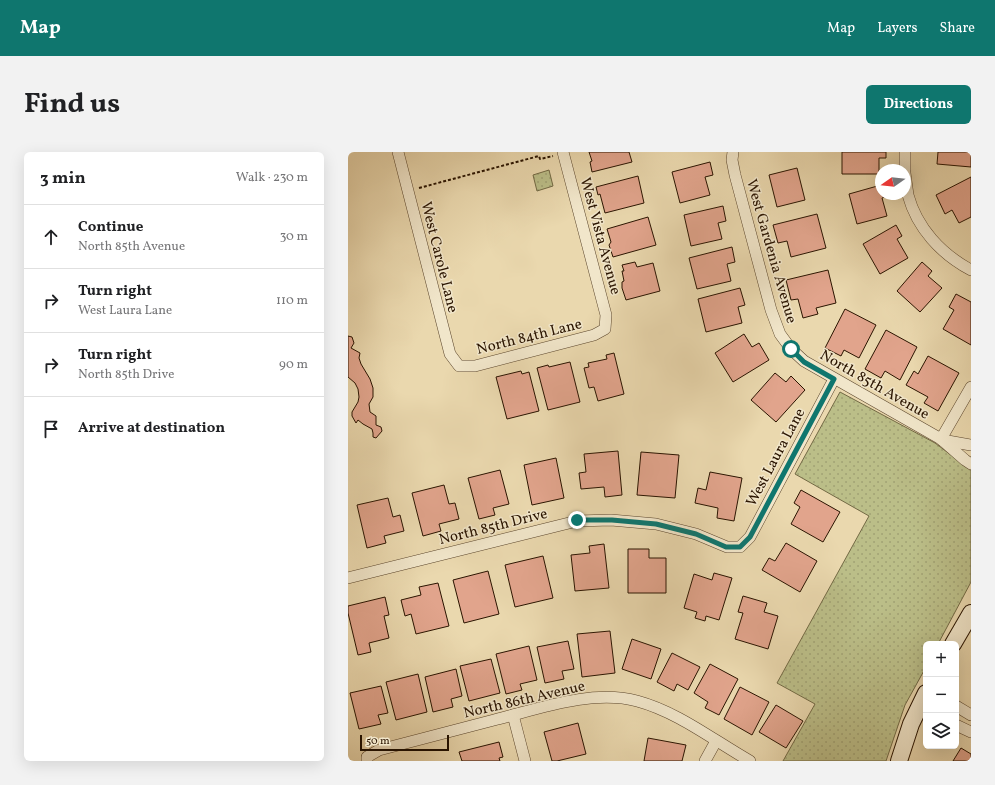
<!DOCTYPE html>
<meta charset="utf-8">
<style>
:root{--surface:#fff;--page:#f2f2f2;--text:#202124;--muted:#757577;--line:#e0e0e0;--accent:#0f766e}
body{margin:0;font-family:Vollkorn,serif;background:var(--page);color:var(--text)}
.controls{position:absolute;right:12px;bottom:12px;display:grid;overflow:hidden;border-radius:6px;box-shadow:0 4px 16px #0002}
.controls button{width:36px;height:36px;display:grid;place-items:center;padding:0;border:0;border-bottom:1px solid var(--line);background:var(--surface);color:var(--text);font:20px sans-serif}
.compass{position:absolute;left:527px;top:12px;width:36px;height:36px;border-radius:50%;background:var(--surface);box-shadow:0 4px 16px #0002;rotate:256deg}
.scale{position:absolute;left:12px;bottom:10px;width:89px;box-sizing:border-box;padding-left:4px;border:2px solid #2a1400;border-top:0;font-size:11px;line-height:14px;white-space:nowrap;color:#2a1400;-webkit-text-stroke:3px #f1e6ca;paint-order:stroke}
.stop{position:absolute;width:12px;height:12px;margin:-9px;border:3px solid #0f766e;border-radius:50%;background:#fff}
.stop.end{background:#0f766e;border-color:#fff;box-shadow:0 1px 4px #0008}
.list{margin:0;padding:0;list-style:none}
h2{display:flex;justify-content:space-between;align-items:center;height:52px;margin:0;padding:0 16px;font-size:17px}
h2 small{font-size:13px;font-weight:400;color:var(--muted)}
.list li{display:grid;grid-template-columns:26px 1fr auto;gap:12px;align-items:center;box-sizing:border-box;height:64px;padding:0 16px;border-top:1px solid var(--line)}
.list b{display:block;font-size:15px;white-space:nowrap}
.list p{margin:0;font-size:13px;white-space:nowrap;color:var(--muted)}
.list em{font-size:13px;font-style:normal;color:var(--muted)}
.icon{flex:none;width:22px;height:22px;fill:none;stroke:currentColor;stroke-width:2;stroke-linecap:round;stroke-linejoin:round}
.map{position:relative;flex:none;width:623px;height:609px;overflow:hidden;border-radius:6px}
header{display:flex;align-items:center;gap:24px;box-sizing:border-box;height:56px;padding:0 20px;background:var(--accent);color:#fff}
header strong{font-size:19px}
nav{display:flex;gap:22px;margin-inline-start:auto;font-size:14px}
.intro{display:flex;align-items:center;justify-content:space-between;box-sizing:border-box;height:96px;padding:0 24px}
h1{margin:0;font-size:28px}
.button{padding:10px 18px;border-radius:6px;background:var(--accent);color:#fff;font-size:14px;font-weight:700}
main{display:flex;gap:24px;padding:0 24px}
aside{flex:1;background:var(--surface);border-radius:6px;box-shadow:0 4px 16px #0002}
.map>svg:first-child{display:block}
.park{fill:url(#park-dots);stroke:#726944}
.building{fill:#e1a48c;stroke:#2a1400}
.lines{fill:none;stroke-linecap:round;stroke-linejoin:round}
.street-casing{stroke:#5a452c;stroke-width:12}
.secondary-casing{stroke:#2a1400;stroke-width:18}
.path{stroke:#2a1400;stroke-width:2;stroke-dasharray:3 2;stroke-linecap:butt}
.street{stroke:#f1e6ca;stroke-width:11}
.secondary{stroke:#f1e6ca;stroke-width:16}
.route{stroke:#0f766e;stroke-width:5}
.labels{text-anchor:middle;stroke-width:3;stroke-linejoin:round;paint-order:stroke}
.street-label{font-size:15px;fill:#2a1400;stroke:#f1e6ca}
</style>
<header>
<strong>Map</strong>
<nav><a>Map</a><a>Layers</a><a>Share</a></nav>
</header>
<div class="intro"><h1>Find us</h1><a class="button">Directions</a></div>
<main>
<aside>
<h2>3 min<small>Walk · 230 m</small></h2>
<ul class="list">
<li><svg class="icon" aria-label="ahead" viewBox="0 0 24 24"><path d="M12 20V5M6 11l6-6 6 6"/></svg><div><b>Continue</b><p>North 85th Avenue</p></div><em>30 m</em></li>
<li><svg class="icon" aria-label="right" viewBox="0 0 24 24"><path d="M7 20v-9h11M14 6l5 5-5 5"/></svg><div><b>Turn right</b><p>West Laura Lane</p></div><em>110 m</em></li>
<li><svg class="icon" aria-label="right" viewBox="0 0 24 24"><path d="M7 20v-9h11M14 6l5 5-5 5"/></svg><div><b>Turn right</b><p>North 85th Drive</p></div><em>90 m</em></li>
<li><svg class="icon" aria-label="arrive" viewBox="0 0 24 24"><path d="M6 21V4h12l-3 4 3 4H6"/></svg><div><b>Arrive at destination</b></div></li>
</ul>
</aside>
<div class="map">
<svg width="623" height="609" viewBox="0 0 623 609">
<defs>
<pattern id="park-dots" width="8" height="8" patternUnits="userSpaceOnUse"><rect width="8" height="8" fill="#bbbe88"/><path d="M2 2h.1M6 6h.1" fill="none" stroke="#a1a274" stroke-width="1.8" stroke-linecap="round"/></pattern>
</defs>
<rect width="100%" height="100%" fill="#ead8ae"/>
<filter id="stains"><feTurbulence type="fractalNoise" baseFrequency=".005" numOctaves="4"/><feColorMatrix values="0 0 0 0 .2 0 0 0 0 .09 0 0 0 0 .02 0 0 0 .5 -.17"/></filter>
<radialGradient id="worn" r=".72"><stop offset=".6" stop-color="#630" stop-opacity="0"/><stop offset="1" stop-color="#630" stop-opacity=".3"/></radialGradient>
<g class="park">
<polygon points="201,18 205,34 189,39 185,23"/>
<polygon points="492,240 587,291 623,318 623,430 590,492 578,492 578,515 557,553 538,609 435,609 467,552 429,531 521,364 447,322"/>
</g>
<g class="building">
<polygon points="241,0 281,0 284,10 244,20 242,10 244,9"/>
<polygon points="494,0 538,0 538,6 531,6 531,22 494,22"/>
<polygon points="590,0 623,0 623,15 589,12"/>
<polygon points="362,10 365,23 357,25 362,43 332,51 324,20"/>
<polygon points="449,16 457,48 429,55 421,23"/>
<polygon points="290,24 296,51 257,61 252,42 250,43 248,35"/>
<polygon points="623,25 623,65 611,71 604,58 597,62 588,43"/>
<polygon points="533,33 533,42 539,42 540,44 534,46 539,64 509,72 501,42"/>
<polygon points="375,54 378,69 370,71 374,87 343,94 336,63"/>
<polygon points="469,62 478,96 443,105 439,89 430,91 425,73"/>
<polygon points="300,65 308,93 265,105 261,93 263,90 259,77"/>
<polygon points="548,73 554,84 549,87 560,106 532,122 515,92"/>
<polygon points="384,95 387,110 379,112 383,129 349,137 341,106"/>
<polygon points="287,110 289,115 305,111 312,139 278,148 274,136 274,130 276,129 274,119 276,119 274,113"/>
<polygon points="574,110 584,119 580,124 594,136 572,160 549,139"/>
<polygon points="480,118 488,151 468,156 470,162 455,166 450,147 443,148 438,128"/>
<polygon points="392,136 397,153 390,155 394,171 358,180 350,147"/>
<polygon points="608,142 623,150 623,193 595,177 606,158 601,155"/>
<polygon points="497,157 528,173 511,206 496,198 493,204 477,196"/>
<polygon points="538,178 569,195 552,228 537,219 533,226 517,217"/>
<polygon points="396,182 404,195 411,191 421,208 385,230 367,201"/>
<polygon points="0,184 4,185 6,191 3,196 12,201 11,206 13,212 22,227 25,236 25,245 21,252 22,260 28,264 28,273 33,275 34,279 28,286 25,285 25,281 24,277 15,272 10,268 8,271 4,264 4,260 10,250 11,245 10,237 7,231 0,225"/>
<polygon points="266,201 276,242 250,249 246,235 241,236 236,216 241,215 240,211 259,207 258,203"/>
<polygon points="580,204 611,221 590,259 576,251 580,245 558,233 566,219 570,222"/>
<polygon points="222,210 232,250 200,258 189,216 200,213 201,215"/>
<polygon points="173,219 174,222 181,220 191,259 159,267 148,225"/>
<polygon points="427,221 438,230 443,224 457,238 428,270 403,248"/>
<polygon points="270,299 274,343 257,345 256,335 233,337 231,321 238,320 236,302"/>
<polygon points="293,300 331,303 327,346 289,343"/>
<polygon points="208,306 216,346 184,353 176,313"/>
<polygon points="152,318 161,352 145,356 147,363 131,367 120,326"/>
<polygon points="362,320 394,326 386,369 369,366 370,356 347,351 350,336 358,338"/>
<polygon points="96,333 101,352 107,351 111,367 91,372 93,379 75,384 64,341"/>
<polygon points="453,338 492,360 475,390 443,372 452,355 446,351"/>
<polygon points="40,346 45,365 52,363 56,379 36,384 38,391 19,396 9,353"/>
<polygon points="438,391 469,409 452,440 414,418 421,406 427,409"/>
<polygon points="256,392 261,436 227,439 223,403 242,401 241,394"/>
<polygon points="280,397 301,397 301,406 318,406 318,441 280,441"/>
<polygon points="195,404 205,446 167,455 157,413"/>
<polygon points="140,419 151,462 116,471 105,428"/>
<polygon points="366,421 384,426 371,468 358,464 357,469 347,466 349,460 336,456 346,422 364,428"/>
<polygon points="90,431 101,474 68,482 63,462 57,464 53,448 73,443 71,435"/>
<polygon points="395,444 419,451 416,460 430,464 420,497 387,487 395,461 390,460"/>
<polygon points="37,445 41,463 36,464 41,486 21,491 23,500 10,503 0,461 0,454"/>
<polygon points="262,479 267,521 234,525 229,482"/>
<polygon points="284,487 313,497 303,527 274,517"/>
<polygon points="220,489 226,517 214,519 216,527 197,531 189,495"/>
<polygon points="181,494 189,528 172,532 174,538 158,542 148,502"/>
<polygon points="324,501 352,515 340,538 329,532 326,539 309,530"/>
<polygon points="143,507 152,541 121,549 112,514"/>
<polygon points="362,512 390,527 371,563 357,556 360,550 346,541"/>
<polygon points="108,517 114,544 103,547 105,555 85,560 77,525"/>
<polygon points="70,522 79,560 48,568 38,530"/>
<polygon points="33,534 40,561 30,563 33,572 11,577 2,541"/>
<polygon points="392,535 421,550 404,583 376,567"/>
<polygon points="428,553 455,569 438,596 411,580"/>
<polygon points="230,571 238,602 209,609 204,609 196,580"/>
<polygon points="300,586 338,593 334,609 296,609"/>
<polygon points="151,590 155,605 151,606 152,609 114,609 111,600"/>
<polygon points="613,596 623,602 623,609 605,609"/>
</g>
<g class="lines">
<g class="street-casing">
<g id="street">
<polyline points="50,0 102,202 111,214 127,214 246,183 257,177 258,163 215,0"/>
<polyline points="385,0 384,8 387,23 423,158 432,182 443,197 456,209 593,287 617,308 623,312"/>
<polyline points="557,18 557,0"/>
<path d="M557,21c1,7 2,15 3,22 9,33 33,59 63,75"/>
<polyline points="593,287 623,235"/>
<polyline points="594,288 623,293"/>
<polyline points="0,426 229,369 263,368 308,372 348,382 379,395 392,395 402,385 486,227"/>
<polyline points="608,554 623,563"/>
<polyline points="165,563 177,609"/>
<polyline points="608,573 623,580"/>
<path d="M19,609v-4l12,-7c38,-10 77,-20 115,-30 44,-11 98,-31 143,-19 41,11 76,39 113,60"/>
<polyline points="357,609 368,589"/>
</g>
</g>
<g class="secondary-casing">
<g id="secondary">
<polyline points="605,492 623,461"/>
<polyline points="551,609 563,572 578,541"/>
</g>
</g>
<polyline class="path" points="71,36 191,4 192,7 205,4"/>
<use href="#street" class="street"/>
<use href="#secondary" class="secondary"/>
</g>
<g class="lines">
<polyline class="route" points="229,368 264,368 308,372 348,382 378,395 392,395 402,385 486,227 456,210 443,197"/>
</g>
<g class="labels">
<g class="street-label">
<text transform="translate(253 84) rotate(75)" y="5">West Vista Avenue</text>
<text transform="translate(424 99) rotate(74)" y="5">West Gardenia Avenue</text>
<text transform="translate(92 105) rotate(76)" y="5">West Carole Lane</text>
<text transform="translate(181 184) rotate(-14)" y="5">North 84th Lane</text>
<text transform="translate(527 232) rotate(30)" y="5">North 85th Avenue</text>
<text transform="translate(427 305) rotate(-62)" y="5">West Laura Lane</text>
<text transform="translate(145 374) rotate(-14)" y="5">North 85th Drive</text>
<text transform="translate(176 547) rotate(-13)" y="5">North 86th Avenue</text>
</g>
</g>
<rect width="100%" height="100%" filter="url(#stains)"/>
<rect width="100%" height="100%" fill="url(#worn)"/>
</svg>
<div class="controls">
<button>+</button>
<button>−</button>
<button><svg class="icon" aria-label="layers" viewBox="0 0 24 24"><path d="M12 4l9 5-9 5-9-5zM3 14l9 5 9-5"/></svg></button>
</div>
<svg class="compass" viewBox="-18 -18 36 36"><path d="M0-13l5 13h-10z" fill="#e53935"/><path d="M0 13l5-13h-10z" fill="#757577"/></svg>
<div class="scale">50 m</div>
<div class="stop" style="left:443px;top:197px"></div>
<div class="stop end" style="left:229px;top:368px"></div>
</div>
</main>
